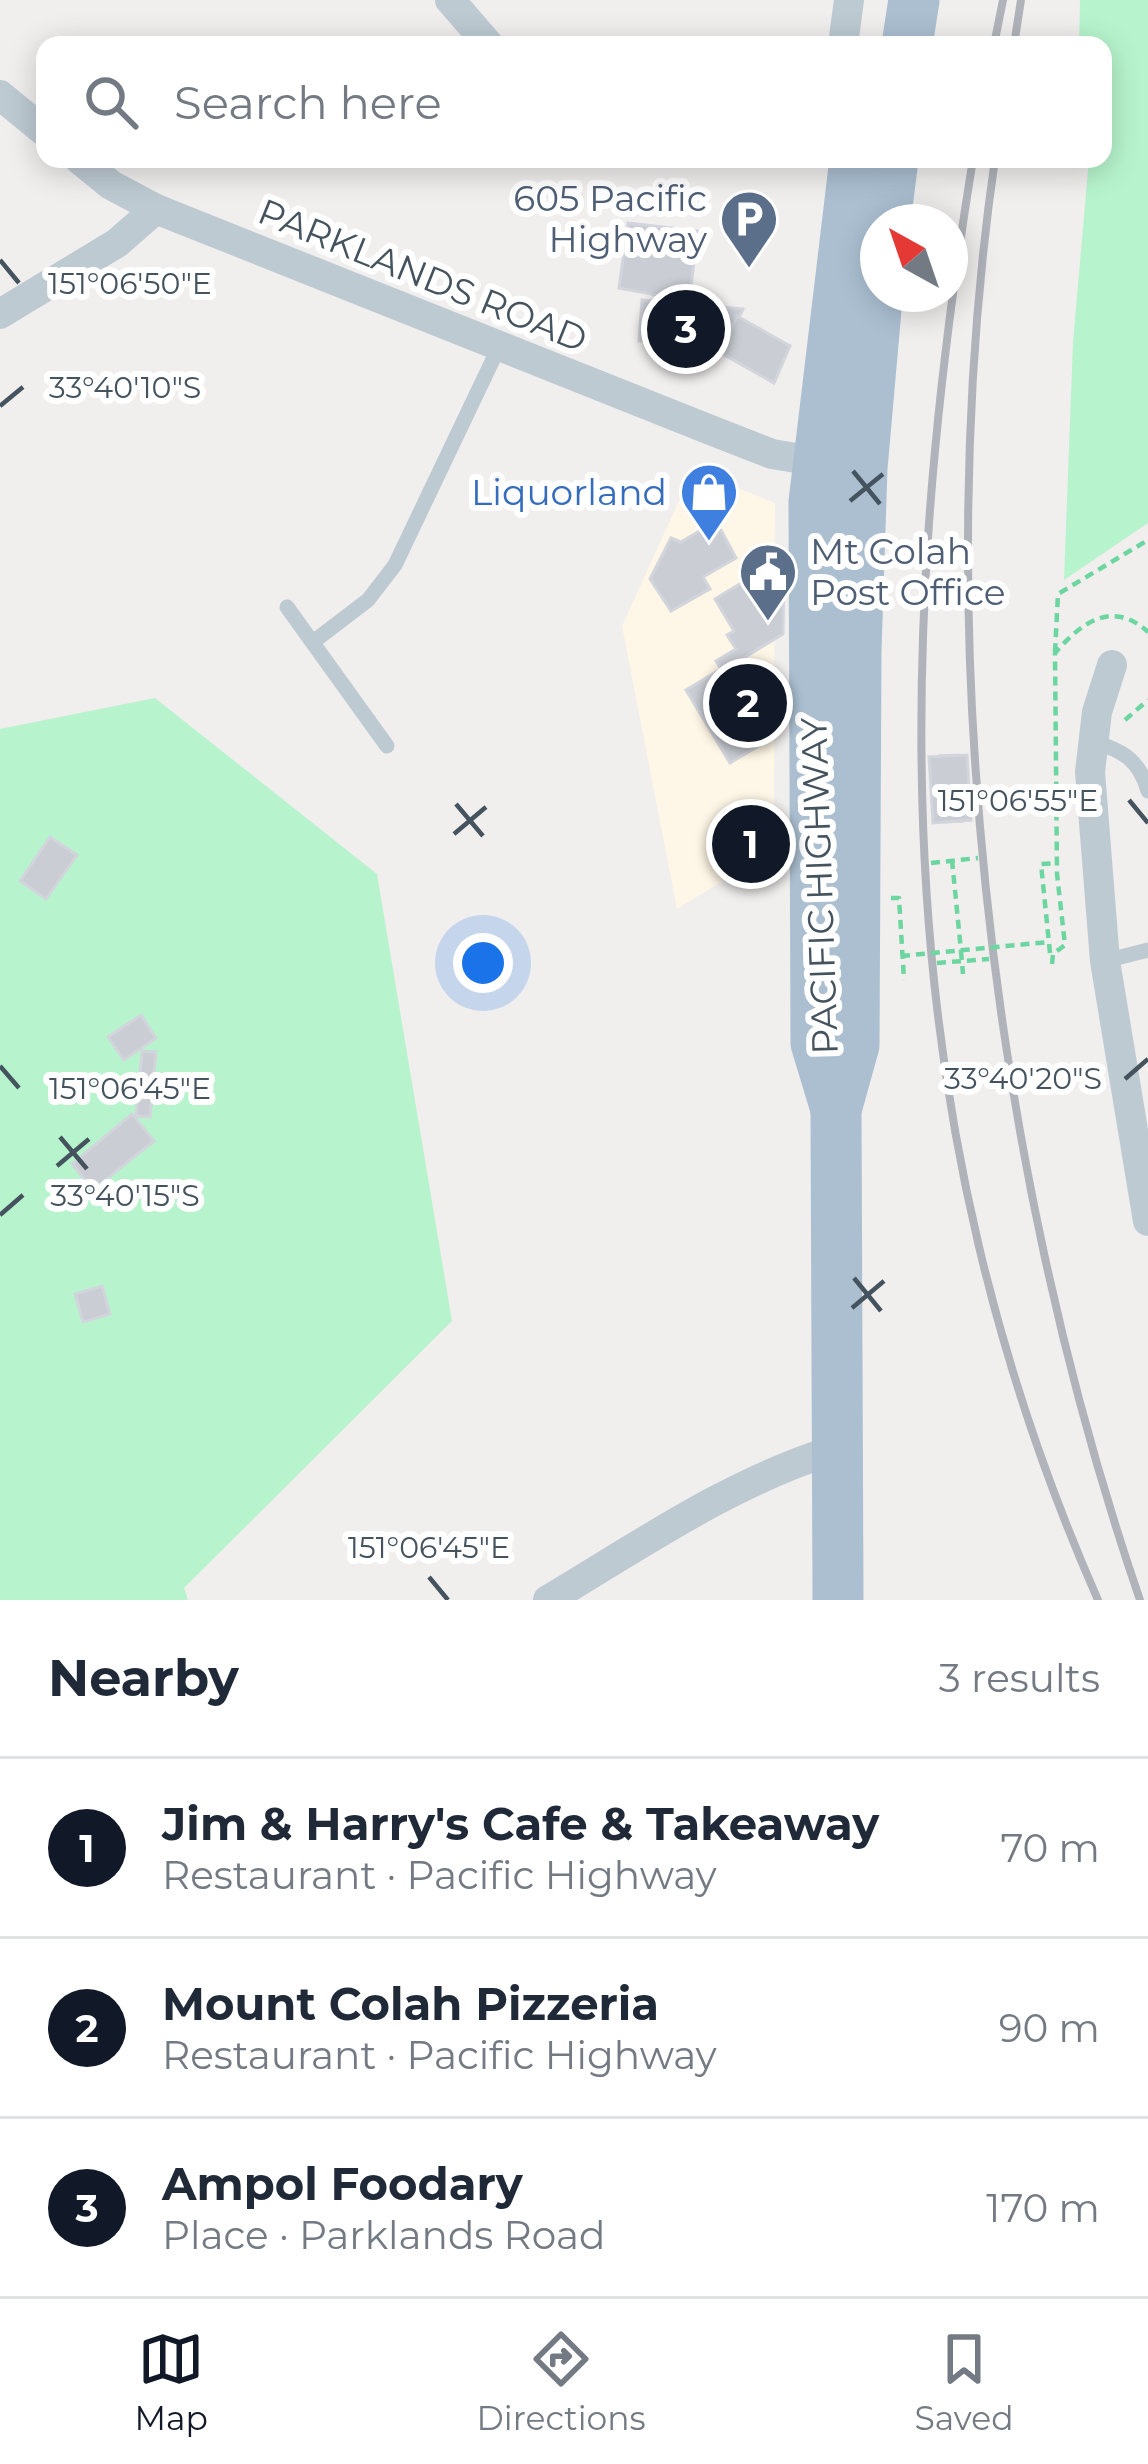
<!DOCTYPE html>
<meta charset="utf-8">
<style>
:root{--surface:#fff;--page:#f6f6f7;--text:#1f2937;--muted:#747a83;--line:#e0e1e3;--accent:#111827}
body{margin:0;font-family:Montserrat,sans-serif;background:var(--page);color:var(--text)}
.compass{position:absolute;left:860px;top:204px;width:108px;height:108px;border-radius:50%;background:var(--surface);box-shadow:0 6px 30px #0003;rotate:320deg}
.you{position:absolute;left:483px;top:963px;width:42px;height:42px;margin:-30px;border:9px solid #fff;border-radius:50%;background:#1a73e8;box-shadow:0 0 0 18px #1a73e833}
.badge{display:grid;place-items:center;width:78px;height:78px;border-radius:50%;background:var(--accent);color:#fff;font-size:39px;font-weight:700}
.pin{position:absolute;translate:-50% -50%;border:6px solid #fff;box-shadow:0 3px 12px #0006}
.list{margin:0;padding:0;list-style:none}
h2{display:flex;justify-content:space-between;align-items:center;height:156px;margin:0;padding:0 48px;font-size:51px}
h2 small{font-size:39px;font-weight:400;color:var(--muted)}
.list li{display:grid;grid-template-columns:78px 1fr auto;gap:36px;align-items:center;box-sizing:border-box;height:180px;padding:0 48px;border-top:3px solid var(--line)}
.list b{display:block;font-size:45px;white-space:nowrap}
.list p{margin:0;font-size:39px;white-space:nowrap;color:var(--muted)}
.list em{font-size:39px;font-style:normal;color:var(--muted)}
.icon{flex:none;width:66px;height:66px;fill:none;stroke:currentColor;stroke-width:2;stroke-linecap:round;stroke-linejoin:round}
.map{position:relative;flex:none;width:1148px;height:1600px;overflow:hidden}
.search{position:absolute;background:var(--surface);box-shadow:0 6px 30px #0003;left:36px;right:36px;top:36px;height:132px;display:flex;align-items:center;gap:30px;box-sizing:border-box;padding:0 42px;border-radius:24px;color:var(--muted);font-size:45px}
.sheet{height:696px;background:var(--surface)}
nav{display:flex;justify-content:space-around;align-items:center;box-sizing:border-box;height:168px;border-top:3px solid var(--line);background:var(--surface);font-size:33px;color:var(--muted)}
nav a{display:grid;justify-items:center;gap:6px}
nav .on{color:var(--accent)}
.map>svg:first-child{display:block}
.commercial{fill:#fef6e6}
.green{fill:#b7f4cd}
.building{fill:#caced4;stroke:#d2d5db;stroke-width:3}
.lines{fill:none;stroke-linecap:round;stroke-linejoin:round}
.path{stroke:#6bd69f;stroke-width:4.5;stroke-dasharray:9 6;stroke-linecap:butt}
.service{stroke:#bdcad2;stroke-width:15}
.minor{stroke:#bdcad2;stroke-width:30}
.primary{stroke:#abbfd1;stroke-width:51}
.rail{stroke:#b0b4ba;stroke-width:8}
.path-bridge{stroke:#6bd69f;stroke-width:4.5;stroke-dasharray:9 6;stroke-linecap:butt}
.ticks{fill:none;stroke:#44535e;stroke-width:4.5}
.labels{text-anchor:middle;stroke-width:12;stroke-linejoin:round;paint-order:stroke}
.service-label{font-size:36px;fill:#4e5e75;stroke:#fff;text-anchor:end}
.street-label{font-size:36px;fill:#44535e;stroke:#fff}
.shop-label{font-size:36px;fill:#366cbe;stroke:#fff;text-anchor:end}
.ticks-label{font-size:30px;text-anchor:middle;fill:#44535e;stroke:#fff;stroke-width:12;stroke-linejoin:round;paint-order:stroke}
</style>
<div class="map">
<svg width="1148" height="1600" viewBox="0 0 1148 1600">
<rect width="100%" height="100%" fill="#f1eeee"/>
<polygon class="commercial" points="693,470 775,503 774,849 677,909 622,626"/>
<g class="green">
<polygon points="1080,0 1148,0 1148,523 1064,580 1073,342 1089,159 1103,159 1103,45 1079,45"/>
<polygon points="155,698 377,874 452,1321 184,1588 188,1600 0,1600 0,729"/>
</g>
<g class="building">
<polygon points="628,223 698,231 689,301 619,288"/>
<polygon points="642,300 743,309 722,351 698,341 639,341"/>
<polygon points="737,316 790,346 774,383 721,353"/>
<polygon points="708,526 721,530 736,558 703,577 710,589 671,611 650,579 671,538 681,542"/>
<polygon points="784,557 783,634 742,659 773,710 773,737 730,763 686,690 721,669 716,661 736,649 727,635 734,631 715,599"/>
<polygon points="958,755 962,821 943,822 940,756"/>
<polygon points="967,755 971,820 933,823 929,757"/>
<polygon points="50,837 77,855 46,899 20,881"/>
<polygon points="141,1015 156,1038 124,1060 108,1037"/>
<polygon points="142,1051 156,1052 150,1117 136,1116"/>
<polygon points="132,1114 154,1141 93,1190 72,1164"/>
<polygon points="102,1286 110,1314 83,1322 75,1294"/>
</g>
<g class="lines">
<g class="path">
<polyline points="1055,652 1058,594 1148,540"/>
<polyline points="1125,720 1148,700"/>
<polyline points="952,860 961,951"/>
<polyline points="931,863 978,858"/>
<polyline points="891,898 899,898 904,980"/>
<polyline points="1050,953 1041,864 1058,863"/>
<polyline points="937,963 989,959"/>
<path d="M1052,964l1,-10 12,-9 -8,-71 -2,-221c26,-30 57,-54 93,-21"/>
</g>
<g class="service">
<polyline points="287,607 387,746"/>
<polyline points="313,642 368,600 395,565 498,349"/>
<path d="M1091,741c31,9 48,18 57,50"/>
<polyline points="1105,961 1148,950"/>
</g>
<g class="minor">
<polyline points="450,0 489,45"/>
<polyline points="843,45 849,0"/>
<polyline points="0,95 45,132"/>
<polyline points="79,159 111,185 156,209 713,431 772,454 832,464"/>
<polyline points="0,314 117,243 156,209"/>
<polyline points="1112,665 1097,712 1090,772 1105,961 1148,1221"/>
<path d="M548,1600c94,-56 184,-119 289,-151"/>
</g>
<g class="primary">
<polyline points="907,45 914,0"/>
<polyline points="885,222 893,159"/>
<polyline points="836,1109 816,1043 814,502 855,159"/>
<polyline points="838,1600 836,1110 854,1045 856,651 862,468 878,287"/>
</g>
<g class="rail">
<polyline points="994,45 1003,0"/>
<polyline points="1014,45 1021,0"/>
<path d="M973,159c-82,503 -84,967 125,1441"/>
<path d="M995,159c-67,460 -6,1002 145,1441"/>
</g>
<g class="path-bridge">
<polyline points="961,951 963,974"/>
<polyline points="901,956 1049,942"/>
</g>
</g>
<path class="ticks" d="M0,260l19,23M0,406l23,-19M853,471l27,33M850,501l33,-27M1129,800l19,23M456,804l27,32M454,834l32,-27M0,1066l19,22M1125,1079l23,-20M60,1137l27,32M57,1166l32,-27M0,1215l23,-20M854,1278l27,33M852,1308l32,-27M429,1577l19,23"/>
<defs>
<g id="parking-pin" transform="scale(3)"><path d="M0 17L-7.5 6A9.5 9.5 0 1 1 7.5 6Z" fill="#5c6f8a" stroke="#fff"/><path d="M-3.5-5.5H1a3.5 3.5 0 0 1 0 7H-1V5.5H-3.5ZM-1-3.4V-.6H.8a1.4 1.4 0 0 0 0-2.8Z" fill="#fff"/></g>
<g id="shop-pin" transform="scale(3)"><path d="M0 17L-7.5 6A9.5 9.5 0 1 1 7.5 6Z" fill="#3f7fe0" stroke="#fff"/><path d="M-5-2.5h2.3a2.7 3.5 0 0 1 5.4 0H5L5.5 6h-11ZM-1.5-2.5h3a1.5 2.3 0 0 0-3 0Z" fill="#fff"/></g>
<g id="civic-pin" transform="scale(3)"><path d="M0 17L-7.5 6A9.5 9.5 0 1 1 7.5 6Z" fill="#5c6f8a" stroke="#fff"/><path d="M-.6-6.5H3V-4.5H.6V-3L4-1V1h2V6H-6V1h2V-1L-.6-3ZM-1.2 2.5V6h2.4V2.5Z" fill="#fff"/></g>
</defs>
<g fill-rule="evenodd">
<use href="#parking-pin" x="749" y="219"/>
<use href="#shop-pin" x="709" y="492"/>
<use href="#civic-pin" x="768" y="572"/>
</g>
<g class="labels">
<g class="service-label">
<text x="707" y="211">605 Pacific<tspan x="707" dy="41">Highway</tspan></text>
<text x="810" y="564" text-anchor="start">Mt Colah<tspan x="810" dy="41">Post Office</tspan></text>
</g>
<g class="street-label">
<text transform="translate(423 275) rotate(22)" y="13">PARKLANDS ROAD</text>
<text transform="translate(819 886) rotate(-92)" y="13">PACIFIC HIGHWAY</text>
</g>
<g class="shop-label">
<text x="667" y="505">Liquorland</text>
</g>
</g>
<g class="ticks-label">
<text x="130" y="294">151°06'50"E</text>
<text x="125" y="398">33°40'10"S</text>
<text x="1018" y="811">151°06'55"E</text>
<text x="1023" y="1089">33°40'20"S</text>
<text x="130" y="1099">151°06'45"E</text>
<text x="125" y="1206">33°40'15"S</text>
<text x="429" y="1558">151°06'45"E</text>
</g>
</svg>
<svg class="compass" viewBox="-18 -18 36 36"><path d="M0-13l5 13h-10z" fill="#e53935"/><path d="M0 13l5-13h-10z" fill="#747a83"/></svg>
<div class="you"></div>
<div class="pin badge" style="left:751px;top:844px">1</div>
<div class="pin badge" style="left:748px;top:703px">2</div>
<div class="pin badge" style="left:686px;top:329px">3</div>
<div class="search"><svg class="icon" aria-label="search" viewBox="0 0 24 24"><circle cx="10" cy="10" r="6"/><path d="M15 15l6 6"/></svg>Search here</div>
</div>
<section class="sheet">
<h2>Nearby<small>3 results</small></h2>
<ul class="list">
<li><span class="badge">1</span><div><b>Jim &amp; Harry's Cafe &amp; Takeaway</b><p>Restaurant · Pacific Highway</p></div><em>70 m</em></li>
<li><span class="badge">2</span><div><b>Mount Colah Pizzeria</b><p>Restaurant · Pacific Highway</p></div><em>90 m</em></li>
<li><span class="badge">3</span><div><b>Ampol Foodary</b><p>Place · Parklands Road</p></div><em>170 m</em></li>
</ul>
</section>
<nav>
<a class="on"><svg class="icon" aria-label="map" viewBox="0 0 24 24"><path d="M3 6l6-2 6 2 6-2v14l-6 2-6-2-6 2zM9 4v14M15 6v14"/></svg>Map</a>
<a><svg class="icon" aria-label="directions" viewBox="0 0 24 24"><path d="M12 3l9 9-9 9-9-9zM9 14v-3h6M13 9l2 2-2 2"/></svg>Directions</a>
<a><svg class="icon" aria-label="saved" viewBox="0 0 24 24"><path d="M7 4h10v16l-5-4-5 4z"/></svg>Saved</a>
</nav>
